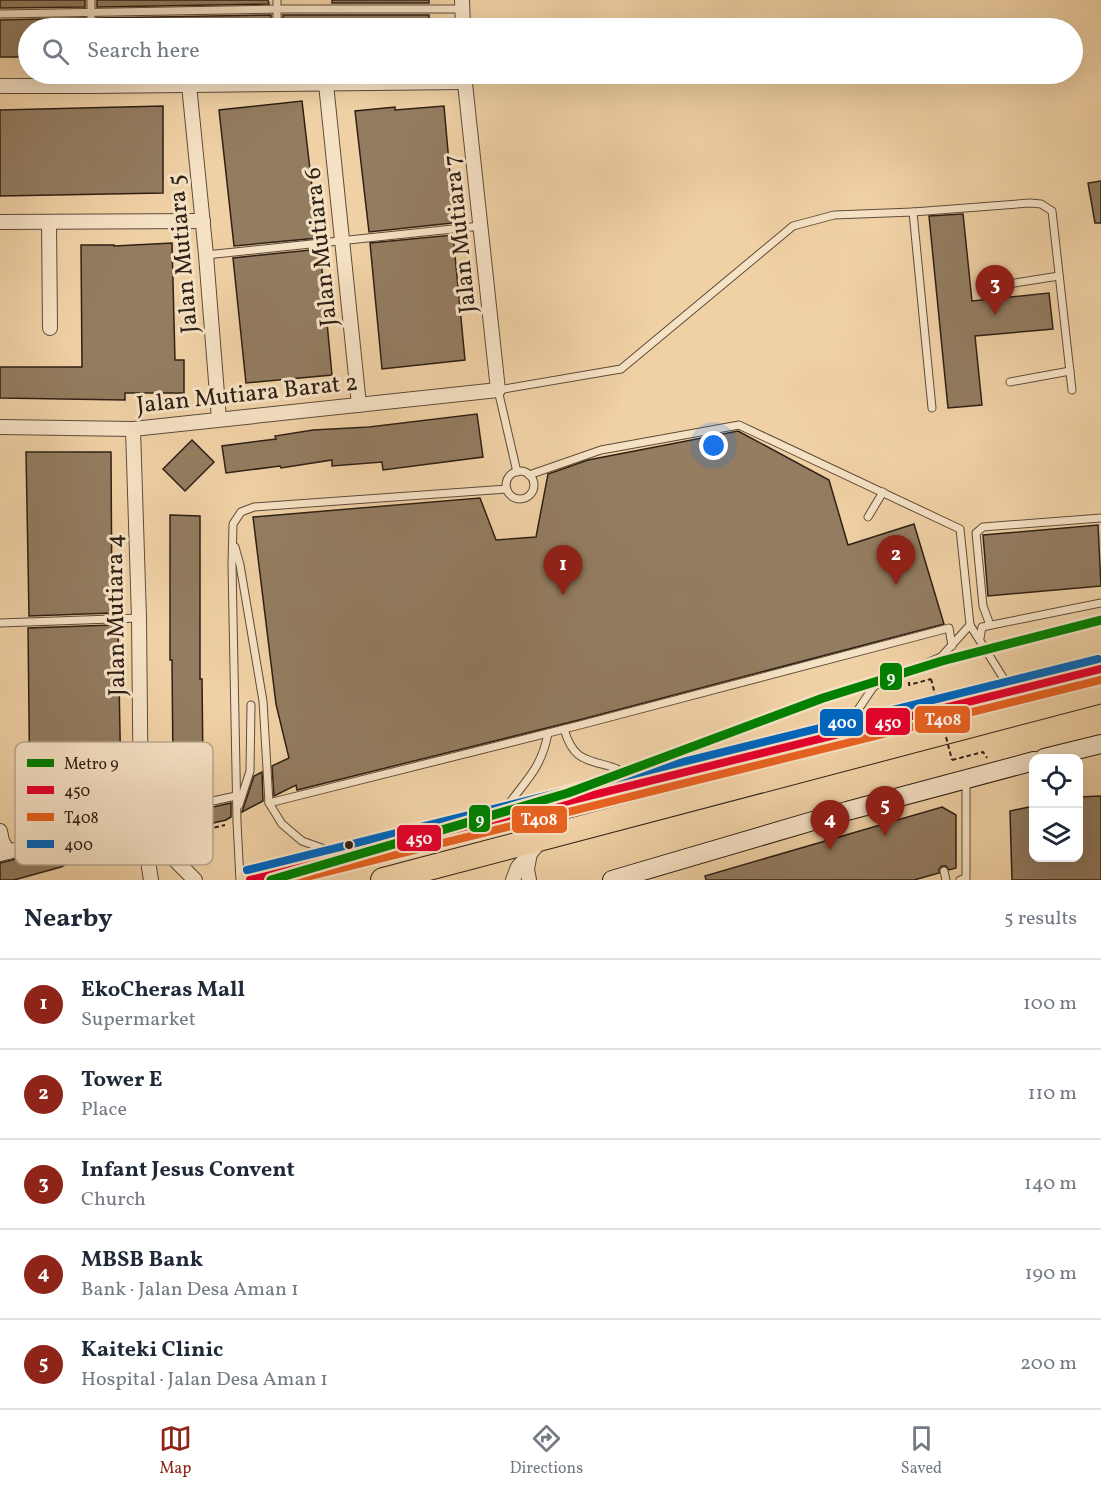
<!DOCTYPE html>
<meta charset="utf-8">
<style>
:root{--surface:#fff;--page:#f6f6f7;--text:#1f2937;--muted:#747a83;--line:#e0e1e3;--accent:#8f2418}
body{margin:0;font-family:Vollkorn,serif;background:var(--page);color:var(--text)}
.controls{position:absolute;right:18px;bottom:18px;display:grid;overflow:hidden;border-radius:12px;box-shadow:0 6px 24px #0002}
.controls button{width:54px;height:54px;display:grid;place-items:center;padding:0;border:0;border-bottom:2px solid var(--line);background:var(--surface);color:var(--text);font:30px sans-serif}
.you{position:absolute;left:714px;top:446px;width:21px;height:21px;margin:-15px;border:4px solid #fff;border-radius:50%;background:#1a73e8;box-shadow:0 0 0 9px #1a73e833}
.badge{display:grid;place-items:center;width:39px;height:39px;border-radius:50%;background:var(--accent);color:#fff;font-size:20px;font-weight:700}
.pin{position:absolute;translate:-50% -50px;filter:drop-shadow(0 2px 3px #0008)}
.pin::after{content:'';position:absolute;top:32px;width:21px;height:18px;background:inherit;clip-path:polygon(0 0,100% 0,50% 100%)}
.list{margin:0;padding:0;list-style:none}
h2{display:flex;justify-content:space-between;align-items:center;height:78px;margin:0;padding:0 24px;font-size:26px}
h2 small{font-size:20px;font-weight:400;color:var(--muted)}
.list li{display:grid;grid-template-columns:39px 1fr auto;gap:18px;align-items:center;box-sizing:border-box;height:90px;padding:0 24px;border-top:2px solid var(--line)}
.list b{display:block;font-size:22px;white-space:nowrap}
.list p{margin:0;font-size:20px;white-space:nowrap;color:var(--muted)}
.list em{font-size:20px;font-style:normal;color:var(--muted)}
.icon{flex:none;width:33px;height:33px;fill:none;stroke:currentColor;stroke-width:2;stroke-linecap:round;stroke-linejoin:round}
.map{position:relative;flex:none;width:1101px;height:880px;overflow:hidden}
.search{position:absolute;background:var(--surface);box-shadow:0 6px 24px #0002;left:18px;right:18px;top:18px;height:66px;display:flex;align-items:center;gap:15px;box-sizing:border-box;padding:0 21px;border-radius:33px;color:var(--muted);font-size:22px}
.sheet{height:528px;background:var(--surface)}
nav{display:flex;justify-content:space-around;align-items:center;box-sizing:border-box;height:84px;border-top:2px solid var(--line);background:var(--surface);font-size:16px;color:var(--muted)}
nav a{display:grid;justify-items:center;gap:3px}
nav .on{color:var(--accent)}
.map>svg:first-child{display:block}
.building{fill:#937c60;stroke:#2e2015;stroke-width:1.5}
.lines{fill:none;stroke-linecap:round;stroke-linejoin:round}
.lane-casing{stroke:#5e4c39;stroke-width:9}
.street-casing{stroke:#5e4c39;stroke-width:16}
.secondary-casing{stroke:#2e2015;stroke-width:20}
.highway-casing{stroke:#2e2015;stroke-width:26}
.path{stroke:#2e2015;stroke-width:2;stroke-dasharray:4.5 3;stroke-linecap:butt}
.lane{stroke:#f5e1c4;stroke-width:7}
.street{stroke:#f5e1c4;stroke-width:14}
.secondary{stroke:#f5e1c4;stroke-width:18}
.highway{stroke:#f0d1a5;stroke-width:24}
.path-bridge{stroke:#2e2015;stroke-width:2;stroke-dasharray:4.5 3;stroke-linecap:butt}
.bus-1-casing{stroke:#f5e1c4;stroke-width:12}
.bus-2-casing{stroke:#f5e1c4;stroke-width:12}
.bus-3-casing{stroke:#f5e1c4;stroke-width:12}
.bus-1{stroke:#e4002b;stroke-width:8}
.bus-2{stroke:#e86221;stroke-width:8}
.bus-3{stroke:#0065bd;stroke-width:8}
.metro-1-casing{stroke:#f5e1c4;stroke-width:14}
.metro-1{stroke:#008000;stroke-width:9}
.bus-dot{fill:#2e2015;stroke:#f5e1c4;stroke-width:2}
.labels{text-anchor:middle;stroke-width:6;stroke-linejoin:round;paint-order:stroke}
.street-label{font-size:24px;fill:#2e2015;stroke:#f5e1c4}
.key{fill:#f5e1c4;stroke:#b9a790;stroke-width:1.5}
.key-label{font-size:16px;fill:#2e2015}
.line-badge{stroke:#f5e1c4;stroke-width:2}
.badge-label{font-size:16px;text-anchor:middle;font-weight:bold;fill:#fff}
</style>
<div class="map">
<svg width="1101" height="880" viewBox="0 0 1101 880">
<rect width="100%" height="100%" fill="#f0d1a5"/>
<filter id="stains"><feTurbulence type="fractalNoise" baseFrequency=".00333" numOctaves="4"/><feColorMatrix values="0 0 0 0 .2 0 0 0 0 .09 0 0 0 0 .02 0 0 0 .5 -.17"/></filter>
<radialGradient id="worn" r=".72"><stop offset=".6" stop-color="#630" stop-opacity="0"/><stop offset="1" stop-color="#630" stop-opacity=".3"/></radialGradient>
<g class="building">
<polygon points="0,0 85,0 85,7 0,8"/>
<polygon points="97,0 268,0 269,4 97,7"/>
<rect x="332" y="0" width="97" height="3"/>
<polygon points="271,15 271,28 97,28 97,18"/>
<rect x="283" y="15" width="146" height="13"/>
<polygon points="85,18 85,28 28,28 28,57 0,57 0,20"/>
<polygon points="302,101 318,238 234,246 219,110"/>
<polygon points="163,106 163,193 0,196 0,110"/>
<polygon points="444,106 454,219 451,219 452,223 369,232 355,111 395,107 395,110"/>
<polygon points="1101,181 1101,223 1095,223 1088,183"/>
<polygon points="963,214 972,301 1049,293 1053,329 975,336 982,405 948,408 929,216"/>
<polygon points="453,235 465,360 382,369 370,243"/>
<polygon points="172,243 175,360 184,360 184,393 125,393 125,400 0,398 0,367 82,367 81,245 114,245 114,246"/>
<polygon points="320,249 332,375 246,383 233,258"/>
<polygon points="477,414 483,457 383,470 382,462 332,466 332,460 281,468 280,466 226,473 222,446 276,439 275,436 313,430 369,427"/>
<polygon points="738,431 829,480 848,545 914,524 944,624 579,720 297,790 296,785 274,796 272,766 289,758 276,704 253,517 480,498 496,540 536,537 548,474 588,460"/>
<polygon points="192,440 214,462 185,491 163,469"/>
<polygon points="26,452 111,452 112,613 29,616"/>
<polygon points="170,515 200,516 200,679 202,679 203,767 173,768 172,660 170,660"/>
<polygon points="1098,525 1101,586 988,596 983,535"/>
<polygon points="112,625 112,626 118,626 121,786 75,786 75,800 30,801 28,628"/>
<polygon points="262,772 263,801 242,812 254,776"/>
<polygon points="1101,796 1101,880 1012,880 1010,811 1034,806 1034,858 1078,858 1078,797"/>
<polygon points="231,803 231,817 226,820 172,833 164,818"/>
<polygon points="942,807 956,815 956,868 949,870 946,866 942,866 939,869 939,873 914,880 706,880 705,876"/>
<polygon points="134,828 136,842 77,858 61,867 14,880 0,880 0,863"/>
</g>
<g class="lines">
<g class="lane-casing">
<g id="lane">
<polyline points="277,0 277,28"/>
<polyline points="0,14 277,9 462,9"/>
<polyline points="91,28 91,0"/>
<polyline points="91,86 91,74"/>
<polyline points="913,212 1030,203 1041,204 1052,211 1072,390"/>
<polyline points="206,255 481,226"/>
<polyline points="1002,285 1059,276"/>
<polyline points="1010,382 1070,371"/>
<circle cx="520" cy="485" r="14"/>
<polyline points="517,472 498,390 621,369 793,226 834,215 913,212 932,408"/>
<polyline points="529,475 601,450 739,425 960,529 970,625 1009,687"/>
<polyline points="868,517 883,492"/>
<polyline points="235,547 240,565 263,701 269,803 282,824 302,841 333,852"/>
<polyline points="0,623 139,618"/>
<polyline points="990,625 983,606 976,533 983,527 1101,518"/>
<polyline points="980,638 982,627 1101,603"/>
<polyline points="847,726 874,686 941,657 970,625"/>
<path d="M564,729c9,31 21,30 48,38 7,2 14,7 21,10"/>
<polyline points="269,803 580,725 949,628 952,646"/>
<polyline points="239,805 250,771 251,705"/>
<path d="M504,811c20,-30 37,-40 44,-78"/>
<polyline points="152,814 236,796"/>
<polyline points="944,871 946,880"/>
<polyline points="240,880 237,822 232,565 233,524 241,512 254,507 507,489"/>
<polyline points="960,880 966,878 966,781"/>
</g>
</g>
<g class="street-casing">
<g id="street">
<polyline points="462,0 463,28"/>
<polyline points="326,84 359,405"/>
<polyline points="189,85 206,255 219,419"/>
<polyline points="0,86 91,86 464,82"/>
<polyline points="0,222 203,221"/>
<polyline points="49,223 50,328"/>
<polyline points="0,427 133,429 498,390 464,74"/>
<polyline points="133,429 139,618 141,817 151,880"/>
<polyline points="147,807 177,862 195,880"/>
<polyline points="0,831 2,841 8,852"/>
<polyline points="0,854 152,814"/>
<polyline points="513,880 518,867 540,842"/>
<polyline points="529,880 527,869 530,853"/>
</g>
</g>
<g class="secondary-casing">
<g id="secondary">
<polyline points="1044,758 1101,744"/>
<polyline points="612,880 847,811 1034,761"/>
</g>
</g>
<g class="highway-casing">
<g id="highway">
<polyline points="250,880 1101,669"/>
<polyline points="383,880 1101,691"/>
</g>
</g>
<g class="path">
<polyline points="909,682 909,685 931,679"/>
<polyline points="952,760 983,752 987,758"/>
<polyline points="196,832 195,826 203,825 202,819"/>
<polyline points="178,836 225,825"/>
</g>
<use href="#lane" class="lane"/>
<use href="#street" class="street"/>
<use href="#secondary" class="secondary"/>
<use href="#highway" class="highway"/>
<polyline class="path-bridge" points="931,679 952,760"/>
<g class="bus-1-casing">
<polyline id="bus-1" points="250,880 1101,669"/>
</g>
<g class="bus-2-casing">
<polyline id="bus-2" points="294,880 1101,680"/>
</g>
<g class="bus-3-casing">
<polyline id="bus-3" points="247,870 1098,659"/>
</g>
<use href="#bus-1" class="bus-1"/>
<use href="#bus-2" class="bus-2"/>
<use href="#bus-3" class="bus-3"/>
<g class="metro-1-casing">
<polyline id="metro-1" points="271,880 568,793 823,698 942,661 1101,620"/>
</g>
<use href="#metro-1" class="metro-1"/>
</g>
<circle class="bus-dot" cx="349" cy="845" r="5"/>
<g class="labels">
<g class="street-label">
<text transform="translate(459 234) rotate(-96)" y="8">Jalan Mutiara 7</text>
<text transform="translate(320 247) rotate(-96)" y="8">Jalan Mutiara 6</text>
<text transform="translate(182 254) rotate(-95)" y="8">Jalan Mutiara 5</text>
<text transform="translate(247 393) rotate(-6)" y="8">Jalan Mutiara Barat 2</text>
<text transform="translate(115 615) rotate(-91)" y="8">Jalan Mutiara 4</text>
</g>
</g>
<rect x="15" y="742" width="198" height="123" rx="9" class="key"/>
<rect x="27" y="759" width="27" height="8" fill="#008000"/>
<rect x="27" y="786" width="27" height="8" fill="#e4002b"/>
<rect x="27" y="813" width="27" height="8" fill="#e86221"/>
<rect x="27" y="840" width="27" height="8" fill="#0065bd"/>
<g class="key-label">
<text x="64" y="769">Metro 9</text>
<text x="64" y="796">450</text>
<text x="64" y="823">T408</text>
<text x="64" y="850">400</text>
</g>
<g class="line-badge">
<rect x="879" y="662" width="24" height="29" rx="6" fill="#008000"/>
<rect x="914" y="705" width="57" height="29" rx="6" fill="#e86221"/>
<rect x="865" y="707" width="46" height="29" rx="6" fill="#e4002b"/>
<rect x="819" y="708" width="45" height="29" rx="6" fill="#0065bd"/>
<rect x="468" y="804" width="23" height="29" rx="6" fill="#008000"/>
<rect x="511" y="805" width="57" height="29" rx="6" fill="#e86221"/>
<rect x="396" y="824" width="46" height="28" rx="6" fill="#e4002b"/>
</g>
<g class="badge-label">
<text x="891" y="683">9</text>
<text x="943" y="725">T408</text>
<text x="888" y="728">450</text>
<text x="842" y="728">400</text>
<text x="480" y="825">9</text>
<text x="539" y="825">T408</text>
<text x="419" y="844">450</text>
</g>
<rect width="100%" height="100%" filter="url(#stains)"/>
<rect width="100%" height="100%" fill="url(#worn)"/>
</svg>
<div class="controls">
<button><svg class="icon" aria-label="locate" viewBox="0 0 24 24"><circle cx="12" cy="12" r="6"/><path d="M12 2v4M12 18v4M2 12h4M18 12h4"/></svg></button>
<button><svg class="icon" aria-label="layers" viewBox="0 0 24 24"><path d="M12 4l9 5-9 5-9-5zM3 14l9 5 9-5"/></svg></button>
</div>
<div class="you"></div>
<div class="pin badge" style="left:563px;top:595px">1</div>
<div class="pin badge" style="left:896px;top:585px">2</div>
<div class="pin badge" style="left:995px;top:315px">3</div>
<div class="pin badge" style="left:830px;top:850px">4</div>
<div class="pin badge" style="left:885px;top:836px">5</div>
<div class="search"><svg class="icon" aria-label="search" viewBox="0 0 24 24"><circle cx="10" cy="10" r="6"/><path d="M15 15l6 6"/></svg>Search here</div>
</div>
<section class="sheet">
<h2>Nearby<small>5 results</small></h2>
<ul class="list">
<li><span class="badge">1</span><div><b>EkoCheras Mall</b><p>Supermarket</p></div><em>100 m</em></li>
<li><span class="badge">2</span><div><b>Tower E</b><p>Place</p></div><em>110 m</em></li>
<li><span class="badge">3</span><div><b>Infant Jesus Convent</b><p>Church</p></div><em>140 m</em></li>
<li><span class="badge">4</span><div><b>MBSB Bank</b><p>Bank · Jalan Desa Aman 1</p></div><em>190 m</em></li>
<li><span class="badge">5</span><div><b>Kaiteki Clinic</b><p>Hospital · Jalan Desa Aman 1</p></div><em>200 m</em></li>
</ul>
</section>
<nav>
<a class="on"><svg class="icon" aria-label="map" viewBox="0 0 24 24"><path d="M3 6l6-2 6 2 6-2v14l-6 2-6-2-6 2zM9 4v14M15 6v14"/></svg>Map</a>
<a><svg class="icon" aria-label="directions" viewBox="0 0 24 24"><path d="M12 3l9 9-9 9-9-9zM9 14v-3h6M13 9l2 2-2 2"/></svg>Directions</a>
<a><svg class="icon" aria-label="saved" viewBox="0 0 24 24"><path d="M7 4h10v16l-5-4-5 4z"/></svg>Saved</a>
</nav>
